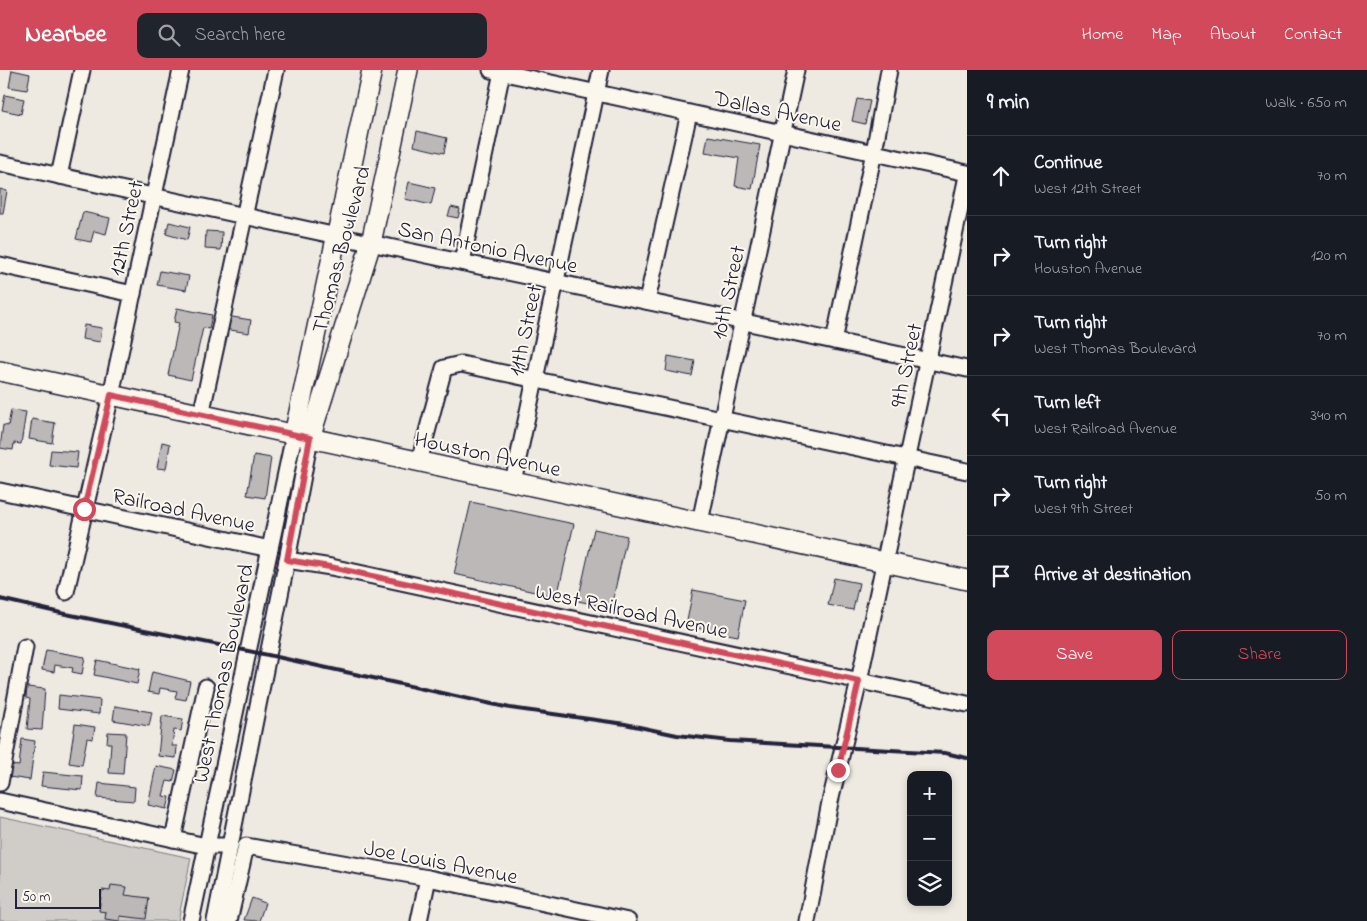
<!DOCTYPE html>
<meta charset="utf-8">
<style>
:root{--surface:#171b24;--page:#20242c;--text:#f1f3f6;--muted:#9ea1a6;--line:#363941;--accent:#d1495b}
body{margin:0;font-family:"Indie Flower",sans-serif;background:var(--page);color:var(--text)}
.controls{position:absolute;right:15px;bottom:15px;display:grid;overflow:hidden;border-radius:10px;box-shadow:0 2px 8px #0003}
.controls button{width:45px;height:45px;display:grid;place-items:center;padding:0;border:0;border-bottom:1px solid var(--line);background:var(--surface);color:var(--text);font:25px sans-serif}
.scale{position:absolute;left:15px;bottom:12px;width:86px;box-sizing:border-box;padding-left:5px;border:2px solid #22223b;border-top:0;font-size:14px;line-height:18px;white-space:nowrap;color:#22223b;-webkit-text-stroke:4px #fbf7ec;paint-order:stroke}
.stop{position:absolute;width:15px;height:15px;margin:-11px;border:4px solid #d1495b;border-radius:50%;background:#fff}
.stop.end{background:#d1495b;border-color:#fff;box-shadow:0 1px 5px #0008}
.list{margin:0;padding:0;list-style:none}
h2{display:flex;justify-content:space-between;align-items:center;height:65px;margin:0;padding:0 20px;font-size:21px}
h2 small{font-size:16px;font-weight:400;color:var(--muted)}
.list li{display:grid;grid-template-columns:32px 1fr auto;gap:15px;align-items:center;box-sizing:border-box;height:80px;padding:0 20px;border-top:1px solid var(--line)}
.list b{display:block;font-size:19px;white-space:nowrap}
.list p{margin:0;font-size:16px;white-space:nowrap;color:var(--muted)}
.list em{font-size:16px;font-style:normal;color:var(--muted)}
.actions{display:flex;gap:10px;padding:15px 20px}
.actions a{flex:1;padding:11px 0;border:1px solid var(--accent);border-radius:10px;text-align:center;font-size:18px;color:var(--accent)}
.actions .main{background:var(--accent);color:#fff}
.icon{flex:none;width:28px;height:28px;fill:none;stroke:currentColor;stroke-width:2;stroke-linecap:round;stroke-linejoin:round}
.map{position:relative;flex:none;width:967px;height:851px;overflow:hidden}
header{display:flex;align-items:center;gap:30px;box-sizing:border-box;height:70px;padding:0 25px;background:var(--accent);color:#fff}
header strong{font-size:24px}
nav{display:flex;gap:28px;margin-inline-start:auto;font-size:18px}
.search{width:350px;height:45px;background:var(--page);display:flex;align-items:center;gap:12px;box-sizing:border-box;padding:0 18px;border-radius:10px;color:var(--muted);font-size:19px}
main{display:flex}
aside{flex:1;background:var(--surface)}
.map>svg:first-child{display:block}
.green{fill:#d0cdc9;stroke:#797882}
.building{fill:#bcb8b8;stroke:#22223b}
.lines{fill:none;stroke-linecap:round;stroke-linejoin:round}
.minor-casing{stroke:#22223b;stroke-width:19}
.major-casing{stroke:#22223b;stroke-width:22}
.minor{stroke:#fbf7ec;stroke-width:15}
.major{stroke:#fbf7ec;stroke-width:19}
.rail{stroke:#22223b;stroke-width:4}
.route{stroke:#d1495b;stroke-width:6}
.labels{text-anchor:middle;stroke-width:4;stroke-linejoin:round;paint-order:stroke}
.street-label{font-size:22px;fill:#22223b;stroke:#fbf7ec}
</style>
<header>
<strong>Nearbee</strong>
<div class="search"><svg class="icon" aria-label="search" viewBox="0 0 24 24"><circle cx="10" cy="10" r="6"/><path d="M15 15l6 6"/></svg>Search here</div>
<nav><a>Home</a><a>Map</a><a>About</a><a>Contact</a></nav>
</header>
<main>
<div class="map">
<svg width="967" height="851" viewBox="0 0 967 851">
<rect width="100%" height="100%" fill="#eeeae2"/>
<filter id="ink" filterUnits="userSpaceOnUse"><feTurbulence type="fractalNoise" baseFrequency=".02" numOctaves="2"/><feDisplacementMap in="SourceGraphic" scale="10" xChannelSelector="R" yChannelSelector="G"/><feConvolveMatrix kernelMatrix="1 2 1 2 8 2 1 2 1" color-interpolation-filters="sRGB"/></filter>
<g filter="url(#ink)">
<polygon class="green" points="0,747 191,788 178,851 0,851"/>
<g class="building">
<polygon points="12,0 30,4 27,20 9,17"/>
<polygon points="5,25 24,29 21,44 2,40"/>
<polygon points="857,29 870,31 865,54 852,51"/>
<polygon points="417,61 447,68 444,83 414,76"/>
<polygon points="708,66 760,75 752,119 735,116 739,88 705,82"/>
<polygon points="409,112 435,118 431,135 405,129"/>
<polygon points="0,119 7,121 3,143 0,143"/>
<polygon points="451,137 460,139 458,148 448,146"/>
<polygon points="83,142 110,148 106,164 94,161 91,172 76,169"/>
<polygon points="169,152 190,157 187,170 166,164"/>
<polygon points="206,161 222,162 221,180 205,179"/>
<polygon points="160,201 189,206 186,220 157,215"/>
<polygon points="177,238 212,245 209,259 203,258 191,310 168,305 179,253 174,252"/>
<polygon points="226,246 251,250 249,263 224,259"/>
<polygon points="84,255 102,258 100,272 82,269"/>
<polygon points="668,286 695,291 692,306 666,301"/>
<polygon points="11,340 26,342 21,374 14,373 13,380 0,378 3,355 8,356"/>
<polygon points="32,349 55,353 52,373 29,369"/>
<polygon points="162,372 170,374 166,399 157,398"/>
<polygon points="51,380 78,382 76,398 49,395"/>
<polygon points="254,385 271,388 265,428 247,425"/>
<polygon points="471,432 574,454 557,527 454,504"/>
<polygon points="594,459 627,466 611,538 578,531"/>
<polygon points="834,508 859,513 853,540 828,535"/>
<polygon points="693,520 745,530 738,566 686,556"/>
<polygon points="46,580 85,587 82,604 72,602 73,598 55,595 54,602 42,600"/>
<polygon points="97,590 140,599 137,614 94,605"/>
<polygon points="152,602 190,611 186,630 175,628 177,621 160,618 159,624 148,622"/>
<polygon points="27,617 45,619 42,660 27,659 30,629 26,628"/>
<polygon points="59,625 100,630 99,644 58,639"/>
<polygon points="115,636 152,642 149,656 113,650"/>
<polygon points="162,646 183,649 181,661 174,660 172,676 177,676 176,688 158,686"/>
<polygon points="75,654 95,657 93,669 87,668 82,695 69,693"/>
<polygon points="108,662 126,663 123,704 109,703 111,673 107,673"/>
<polygon points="22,669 35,671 30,710 9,707 11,695 19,696"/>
<polygon points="156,696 176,700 173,712 167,711 163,726 170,727 167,739 148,735"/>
<polygon points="43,702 83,706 82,720 41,716"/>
<polygon points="99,713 135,717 134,731 97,728"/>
<polygon points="111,815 127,817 125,825 149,828 146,849 120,846 120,851 105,849 106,842 99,841 102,820 110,821"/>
<polygon points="252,828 265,833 259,851 244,850"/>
</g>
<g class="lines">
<g class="minor-casing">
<g id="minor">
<polyline points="491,0 967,103"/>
<polyline points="0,93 337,166 967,299"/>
<polyline points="59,106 82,0"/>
<polyline points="462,192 502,2"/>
<polyline points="0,195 133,224"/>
<polyline points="647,231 689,43"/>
<polyline points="834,271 874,82 889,0"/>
<polyline points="201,345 276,0"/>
<polyline points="419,392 444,298 461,294 967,401"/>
<polyline points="513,412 601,0"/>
<polyline points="0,421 270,479"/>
<polyline points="700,452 796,0"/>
<polyline points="287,490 331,497 967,634"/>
<polyline points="66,522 111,325 181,0"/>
<polyline points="0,713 25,577"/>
<polyline points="0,731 206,776 230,776"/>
<polyline points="173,769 206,617"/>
<polyline points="191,851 294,365"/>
<polyline points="215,851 287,490 310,368"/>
<polyline points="229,851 246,776 428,808 628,851"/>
<polyline points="419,851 428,808"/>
<polyline points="807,851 830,732 859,611 967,106"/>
</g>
</g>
<g class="major-casing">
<g id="major">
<polyline points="0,301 967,510"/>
<polyline points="294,365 372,0"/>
<polyline points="310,368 371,173 408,0"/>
</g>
</g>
<use href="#minor" class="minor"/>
<use href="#major" class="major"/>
<polyline class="rail" points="0,529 61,543 268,585 510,638 625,654 677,665 730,671 945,683 967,688"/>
</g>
</g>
<g class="lines" filter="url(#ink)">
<polyline class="route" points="84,439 111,325 310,368 287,490 330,497 859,611 838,700"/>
</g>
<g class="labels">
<g class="street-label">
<text transform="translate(778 40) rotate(12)" y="8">Dallas Avenue</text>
<text transform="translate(125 158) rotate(-78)" y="8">12th Street</text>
<text transform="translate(488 176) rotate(12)" y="8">San Antonio Avenue</text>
<text transform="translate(340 179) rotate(-75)" y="8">Thomas Boulevard</text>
<text transform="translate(727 222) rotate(-78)" y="8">10th Street</text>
<text transform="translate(524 260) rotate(-78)" y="8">11th Street</text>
<text transform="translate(905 295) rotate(-78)" y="8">9th Street</text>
<text transform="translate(488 383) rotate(12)" y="8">Houston Avenue</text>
<text transform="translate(184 439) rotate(12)" y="8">Railroad Avenue</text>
<text transform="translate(632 540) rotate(12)" y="8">West Railroad Avenue</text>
<text transform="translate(222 603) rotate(-78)" y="8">West Thomas Boulevard</text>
<text transform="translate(441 791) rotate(11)" y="8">Joe Louis Avenue</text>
</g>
</g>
</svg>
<div class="controls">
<button>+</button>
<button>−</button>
<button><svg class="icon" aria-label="layers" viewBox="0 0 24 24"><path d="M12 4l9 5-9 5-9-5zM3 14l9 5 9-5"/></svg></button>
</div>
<div class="scale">50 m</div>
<div class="stop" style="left:84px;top:439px"></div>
<div class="stop end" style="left:838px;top:700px"></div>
</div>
<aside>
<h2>9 min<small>Walk · 650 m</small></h2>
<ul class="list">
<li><svg class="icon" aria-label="ahead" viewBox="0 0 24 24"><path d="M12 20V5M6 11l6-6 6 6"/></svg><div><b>Continue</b><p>West 12th Street</p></div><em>70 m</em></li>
<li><svg class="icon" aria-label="right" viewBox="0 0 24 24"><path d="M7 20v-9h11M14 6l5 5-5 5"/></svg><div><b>Turn right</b><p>Houston Avenue</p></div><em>120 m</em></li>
<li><svg class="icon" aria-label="right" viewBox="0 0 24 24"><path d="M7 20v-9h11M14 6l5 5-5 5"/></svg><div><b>Turn right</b><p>West Thomas Boulevard</p></div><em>70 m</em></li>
<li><svg class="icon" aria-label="left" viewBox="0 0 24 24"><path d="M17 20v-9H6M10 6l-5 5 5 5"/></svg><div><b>Turn left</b><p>West Railroad Avenue</p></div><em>340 m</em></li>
<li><svg class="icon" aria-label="right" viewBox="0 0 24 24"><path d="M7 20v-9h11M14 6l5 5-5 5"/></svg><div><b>Turn right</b><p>West 9th Street</p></div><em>50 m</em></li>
<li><svg class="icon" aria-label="arrive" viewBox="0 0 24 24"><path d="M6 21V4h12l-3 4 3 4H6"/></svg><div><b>Arrive at destination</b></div></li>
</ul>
<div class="actions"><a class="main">Save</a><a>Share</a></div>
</aside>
</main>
